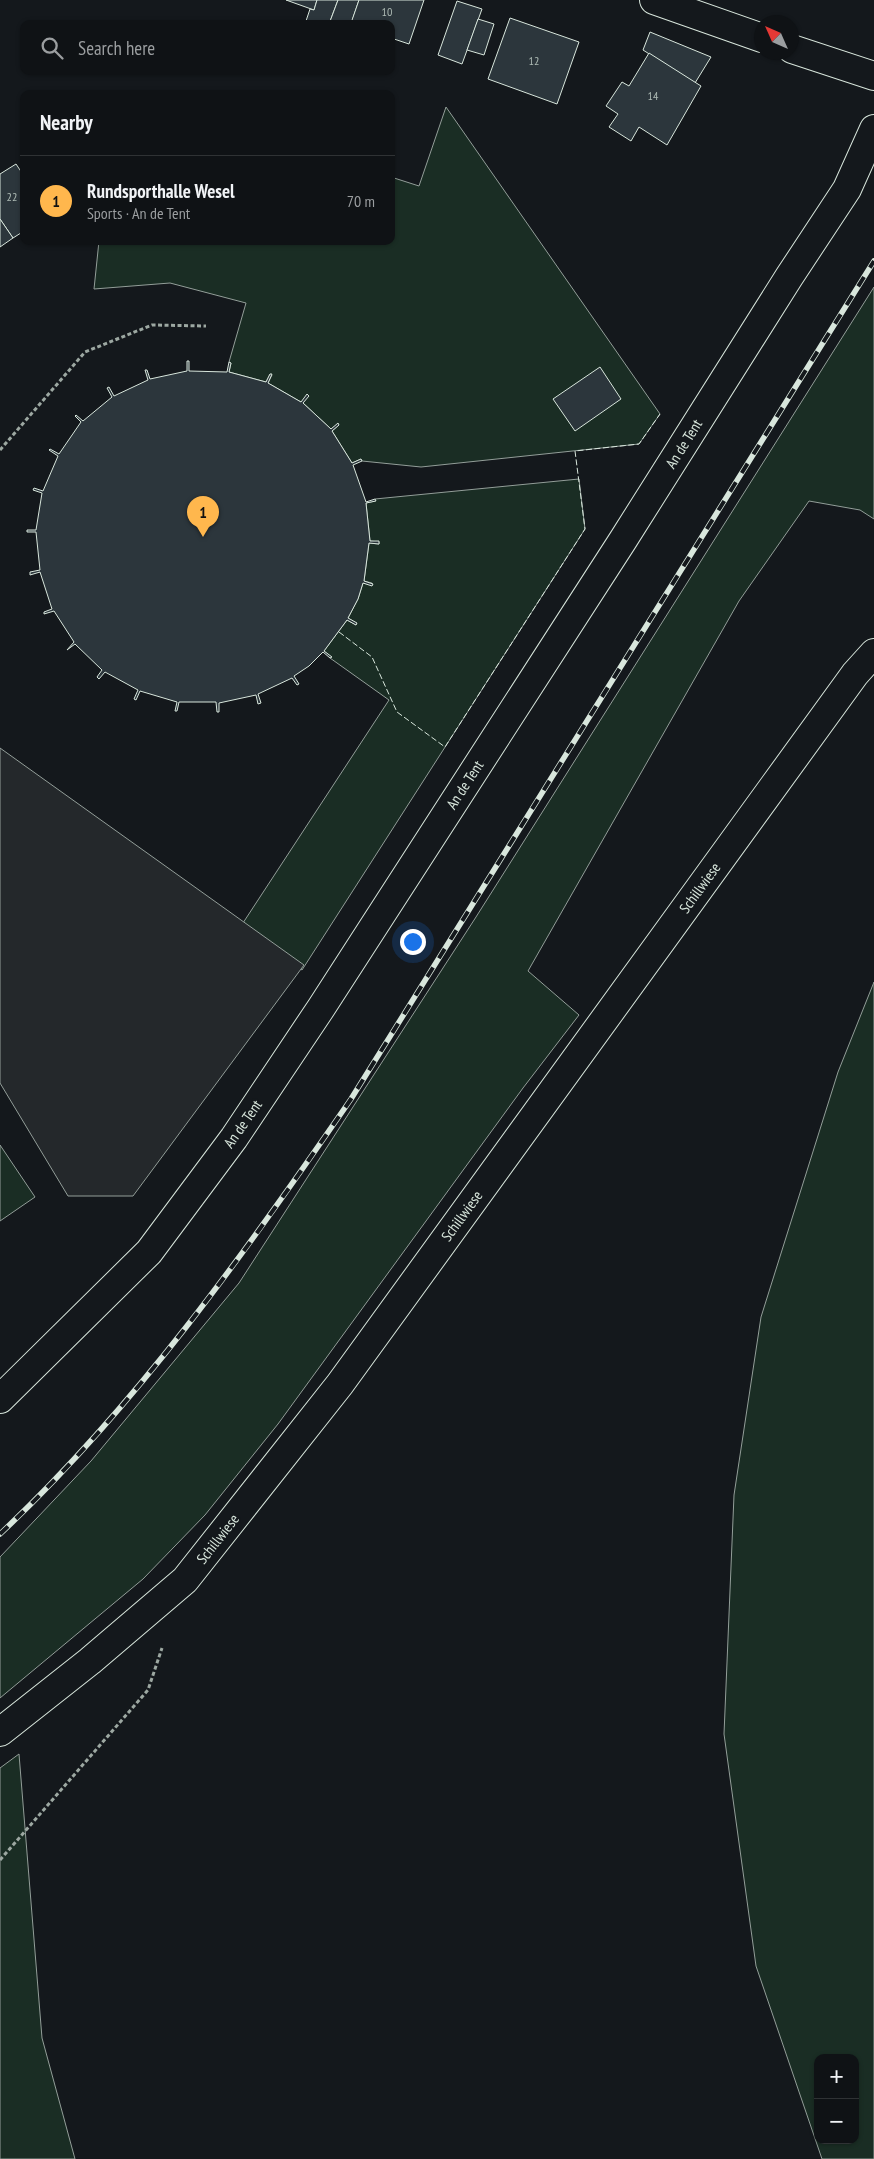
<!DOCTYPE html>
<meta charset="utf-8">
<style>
:root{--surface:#0f1215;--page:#181b1e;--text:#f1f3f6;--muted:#9b9ea0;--line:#2f3234;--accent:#ffb74d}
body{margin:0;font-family:"PT Sans Narrow",sans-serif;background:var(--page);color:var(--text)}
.controls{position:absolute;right:15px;bottom:15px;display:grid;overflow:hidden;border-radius:10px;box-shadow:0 1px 4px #0004}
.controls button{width:45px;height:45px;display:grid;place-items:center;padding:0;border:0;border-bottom:1px solid var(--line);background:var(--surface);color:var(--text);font:25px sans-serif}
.compass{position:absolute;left:754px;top:15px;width:45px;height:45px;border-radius:50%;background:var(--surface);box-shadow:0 1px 4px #0004;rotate:315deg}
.you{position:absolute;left:412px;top:941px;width:18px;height:18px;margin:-12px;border:4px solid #fff;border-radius:50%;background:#1a73e8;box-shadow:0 0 0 8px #1a73e833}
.badge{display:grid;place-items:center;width:32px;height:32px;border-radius:50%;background:var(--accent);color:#111;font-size:16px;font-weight:700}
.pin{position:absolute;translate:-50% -41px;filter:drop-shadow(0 1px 2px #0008)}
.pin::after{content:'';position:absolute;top:26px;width:18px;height:15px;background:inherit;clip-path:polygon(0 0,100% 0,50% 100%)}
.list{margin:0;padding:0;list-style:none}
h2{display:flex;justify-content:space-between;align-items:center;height:65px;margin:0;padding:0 20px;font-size:21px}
h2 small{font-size:16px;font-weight:400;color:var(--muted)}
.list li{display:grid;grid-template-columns:32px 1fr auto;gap:15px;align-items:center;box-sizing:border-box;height:90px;padding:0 20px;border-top:1px solid var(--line)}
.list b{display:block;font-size:19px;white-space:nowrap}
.list p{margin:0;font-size:16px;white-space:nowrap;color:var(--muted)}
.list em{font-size:16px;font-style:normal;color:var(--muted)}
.icon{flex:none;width:28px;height:28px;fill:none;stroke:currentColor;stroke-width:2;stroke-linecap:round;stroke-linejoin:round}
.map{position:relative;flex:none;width:874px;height:2159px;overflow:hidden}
.search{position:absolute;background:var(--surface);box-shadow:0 1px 4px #0004;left:20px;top:20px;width:375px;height:55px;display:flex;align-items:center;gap:12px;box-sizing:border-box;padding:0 18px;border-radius:10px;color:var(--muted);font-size:19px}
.panel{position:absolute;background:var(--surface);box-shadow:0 1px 4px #0004;left:20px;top:90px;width:375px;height:155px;border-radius:10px}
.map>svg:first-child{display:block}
.green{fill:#1a2d24;stroke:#939e99;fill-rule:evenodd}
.parking{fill:#24282b;stroke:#939e99}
.building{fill:#2c363c;stroke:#d8e6dc}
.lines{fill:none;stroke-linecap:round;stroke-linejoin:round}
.street-casing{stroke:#d8e6dc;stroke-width:30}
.path{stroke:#9da8a2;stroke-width:3;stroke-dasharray:4 2.5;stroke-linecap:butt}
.street{stroke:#14181c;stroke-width:28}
.rail-casing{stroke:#d8e6dc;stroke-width:5.5}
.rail{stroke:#14181c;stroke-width:4;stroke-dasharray:11;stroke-linecap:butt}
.fence{stroke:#d8e6dc;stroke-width:1;stroke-dasharray:6 2.5;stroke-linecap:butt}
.labels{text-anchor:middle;stroke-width:4;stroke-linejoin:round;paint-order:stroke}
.number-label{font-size:12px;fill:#adbab4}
.street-label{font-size:15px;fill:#d8e6dc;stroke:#14181c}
</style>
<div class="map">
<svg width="874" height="2159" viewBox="0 0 874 2159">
<rect width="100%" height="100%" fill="#14181c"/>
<g class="green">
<polygon points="446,107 660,414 639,444 421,467 362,461 361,459 352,463 332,431 339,425 338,424 331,429 303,403 308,396 301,402 268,383 272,375 270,374 266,382 229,372 231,363 229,362 246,303 170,283 94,289 99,241 391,241 391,177 419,186"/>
<polygon points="874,287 874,519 860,510 809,501 739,601 528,971 579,1015 523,1088 278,1424 205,1515 143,1579 0,1698 0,1557 91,1461 239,1283 476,917"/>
<polygon points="579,479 585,529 302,970 241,926 389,700 330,658 331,657 324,651 347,620 356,625 356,623 348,618 358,599 363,583 372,585 372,583 364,581 369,543 379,544 379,542 370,541 366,503 375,501 375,499"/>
<path d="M874,982v1177h-52l-66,-193 -32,-232 10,-239 27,-178 77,-245zM818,2058h37v82h-37z"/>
<polygon points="0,1145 35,1197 0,1221"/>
<polygon points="19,1754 42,2038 75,2159 0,2159 0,1768"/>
</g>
<polygon class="parking" points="0,748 304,965 133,1196 68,1196 0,1083"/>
<g class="building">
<polygon points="286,0 317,0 314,10"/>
<polygon points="317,0 338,0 329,24 305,24 310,9 314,10"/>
<polygon points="338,0 359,0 351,24 329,24"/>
<polygon points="359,0 424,0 409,44 391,38 391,24 351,23"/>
<polygon points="457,1 482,9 462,64 438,55"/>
<polygon points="510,18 579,42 557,104 488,79"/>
<polygon points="478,19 494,24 484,55 467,50"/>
<polygon points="650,32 711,57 695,83 643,50"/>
<polygon points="649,53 701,86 667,145 639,127 631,141 609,127 618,114 606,106 622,82 629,86"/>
<polygon points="16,164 24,176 24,231 13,238 0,219 0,174"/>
<polygon points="0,219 13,238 0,247"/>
<polygon points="187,361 189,361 189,371 227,372 229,362 231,363 229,372 266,382 270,374 272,374 268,383 301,402 307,394 309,396 303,403 331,429 338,423 339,425 332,431 352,463 361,459 362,461 353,465 366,502 375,499 376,501 366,503 370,541 379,541 379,544 369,543 364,581 373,584 372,586 363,583 358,599 348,618 357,623 356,625 347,620 324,651 332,657 330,658 323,652 309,666 294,676 299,684 297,685 292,678 258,694 261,703 258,704 256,695 219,703 219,712 217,712 216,702 179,702 177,711 175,711 177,702 140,691 136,700 134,699 138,690 105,672 99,679 97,677 102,670 75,644 67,650 74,642 54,611 44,614 44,612 52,609 40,572 30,575 30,572 40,570 36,532 27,532 27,530 36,530 42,493 33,490 34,488 43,491 58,456 49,450 50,449 59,454 81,422 75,416 76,415 83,421 112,397 107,388 109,387 114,396 148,380 145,370 147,370 150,379 187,371"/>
<polygon points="600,367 621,399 575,431 553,399"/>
</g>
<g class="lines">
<g class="street-casing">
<g id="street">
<polyline points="654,0 762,38"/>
<polyline points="792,49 874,76"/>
<polyline points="0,1399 149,1252 234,1138 321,1008 623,540 789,277 847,189 874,129"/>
<polyline points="0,1732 90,1661 185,1580 340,1384 855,674 874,653"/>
</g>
</g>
<g class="path">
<polyline points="0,450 85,352 152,325 206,326"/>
<polyline points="0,1860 148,1690 162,1648"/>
</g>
<use href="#street" class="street"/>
<g class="rail-casing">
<path id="rail" d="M0,1534c136,-128 245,-281 351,-435l523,-838"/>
</g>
<use href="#rail" class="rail"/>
<polyline class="fence" points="339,632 372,657 397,712 445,747 585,529 575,451 639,444 660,414"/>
</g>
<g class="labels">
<g class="number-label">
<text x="387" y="16">10</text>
<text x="534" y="65">12</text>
<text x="653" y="100">14</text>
<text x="12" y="201">22</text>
</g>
<g class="street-label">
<text transform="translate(684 444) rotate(-58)" y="5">An de Tent</text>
<text transform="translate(465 785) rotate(-57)" y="5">An de Tent</text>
<text transform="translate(700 888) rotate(-54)" y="5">Schillwiese</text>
<text transform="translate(243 1124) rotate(-55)" y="5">An de Tent</text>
<text transform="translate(462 1216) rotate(-54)" y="5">Schillwiese</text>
<text transform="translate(218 1539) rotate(-52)" y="5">Schillwiese</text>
</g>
</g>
</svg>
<div class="controls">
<button>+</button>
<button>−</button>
</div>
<svg class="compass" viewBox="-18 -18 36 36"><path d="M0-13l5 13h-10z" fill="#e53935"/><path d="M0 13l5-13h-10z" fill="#9b9ea0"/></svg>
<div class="you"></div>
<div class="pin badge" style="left:203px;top:537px">1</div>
<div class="search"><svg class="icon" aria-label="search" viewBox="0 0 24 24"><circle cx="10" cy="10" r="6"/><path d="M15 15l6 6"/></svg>Search here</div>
<section class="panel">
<h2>Nearby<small></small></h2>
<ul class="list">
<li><span class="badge">1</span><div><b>Rundsporthalle Wesel</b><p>Sports · An de Tent</p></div><em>70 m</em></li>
</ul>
</section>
</div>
